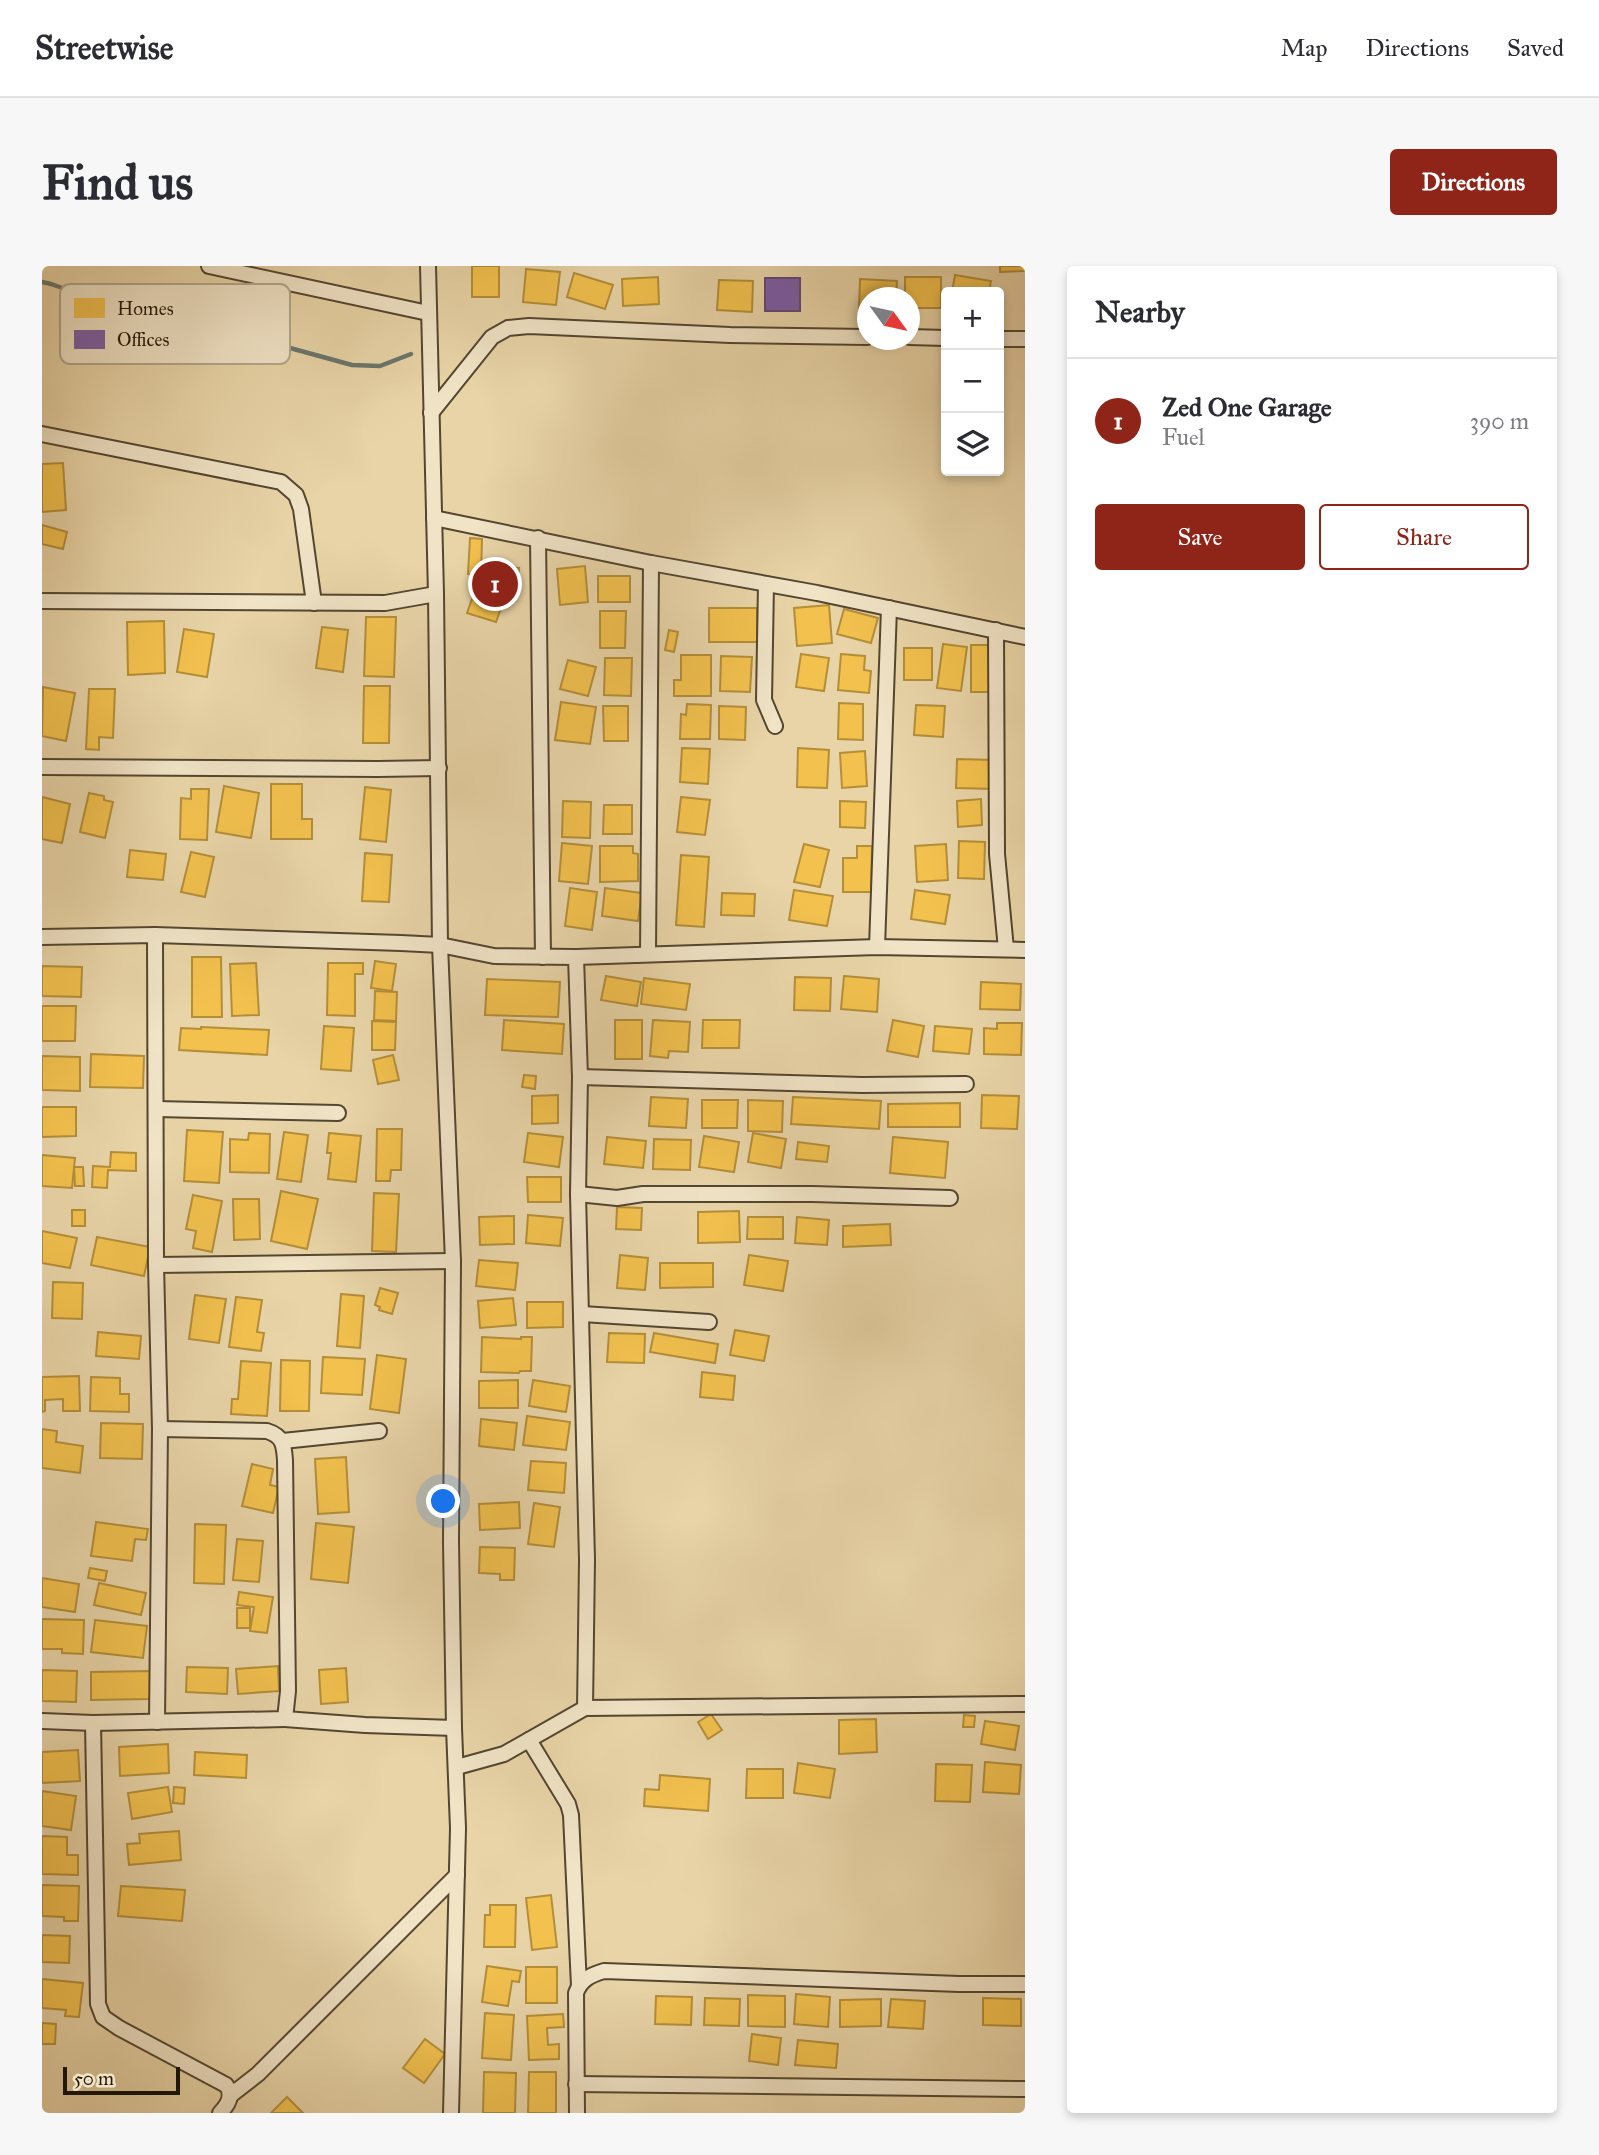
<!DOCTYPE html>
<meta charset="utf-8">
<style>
:root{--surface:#fff;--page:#f7f7f7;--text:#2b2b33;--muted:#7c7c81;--line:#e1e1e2;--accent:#8f2418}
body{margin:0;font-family:"IM FELL Great Primer",serif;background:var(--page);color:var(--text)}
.controls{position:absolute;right:21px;top:21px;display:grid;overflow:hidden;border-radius:7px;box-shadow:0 4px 10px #0003}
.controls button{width:63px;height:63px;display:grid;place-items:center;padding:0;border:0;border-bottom:2px solid var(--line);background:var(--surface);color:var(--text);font:35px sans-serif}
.compass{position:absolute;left:815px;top:21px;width:63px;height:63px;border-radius:50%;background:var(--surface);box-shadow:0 4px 10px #0003;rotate:123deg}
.scale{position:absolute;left:21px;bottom:18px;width:117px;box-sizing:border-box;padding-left:7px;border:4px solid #231708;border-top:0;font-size:19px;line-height:24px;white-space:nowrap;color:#231708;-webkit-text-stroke:5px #f0e3c6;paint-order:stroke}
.you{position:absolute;left:402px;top:1236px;width:24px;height:24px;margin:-18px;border:5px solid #fff;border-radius:50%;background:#1a73e8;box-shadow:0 0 0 10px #1a73e833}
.badge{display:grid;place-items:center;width:46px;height:46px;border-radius:50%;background:var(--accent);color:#fff;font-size:23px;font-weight:700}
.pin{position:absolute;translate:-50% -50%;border:4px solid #fff;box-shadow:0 2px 7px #0006}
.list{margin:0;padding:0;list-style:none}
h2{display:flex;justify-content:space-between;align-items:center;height:91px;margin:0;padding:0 28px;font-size:30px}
h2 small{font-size:23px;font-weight:400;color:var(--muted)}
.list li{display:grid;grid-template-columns:46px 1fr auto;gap:21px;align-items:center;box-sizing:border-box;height:126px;padding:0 28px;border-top:2px solid var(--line)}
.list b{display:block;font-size:26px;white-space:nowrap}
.list p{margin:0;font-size:23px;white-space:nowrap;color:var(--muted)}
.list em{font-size:23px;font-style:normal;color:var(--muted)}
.actions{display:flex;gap:14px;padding:21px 28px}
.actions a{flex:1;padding:16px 0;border:2px solid var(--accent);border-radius:7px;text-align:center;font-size:24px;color:var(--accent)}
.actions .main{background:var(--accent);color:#fff}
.icon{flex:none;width:38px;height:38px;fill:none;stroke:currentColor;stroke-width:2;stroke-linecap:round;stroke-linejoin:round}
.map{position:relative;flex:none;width:983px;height:1847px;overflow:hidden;border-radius:7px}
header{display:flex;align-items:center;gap:42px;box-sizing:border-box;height:98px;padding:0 35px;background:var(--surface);border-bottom:2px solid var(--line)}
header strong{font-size:33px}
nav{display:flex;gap:38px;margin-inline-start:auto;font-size:24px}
.intro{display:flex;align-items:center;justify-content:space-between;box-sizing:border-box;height:168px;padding:0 42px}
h1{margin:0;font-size:49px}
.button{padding:18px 32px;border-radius:7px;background:var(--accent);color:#fff;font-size:24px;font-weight:700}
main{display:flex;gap:42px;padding:0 42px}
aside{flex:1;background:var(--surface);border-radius:7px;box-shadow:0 4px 10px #0003}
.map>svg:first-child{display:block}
.homes{fill:#f2c14e;stroke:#b48e39;stroke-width:2}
.offices{fill:#7b5ea7;stroke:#614977;stroke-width:2}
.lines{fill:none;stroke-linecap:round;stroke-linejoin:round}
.stream{stroke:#6a776d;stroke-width:4.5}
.minor-casing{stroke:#544630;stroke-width:18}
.minor{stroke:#f0e3c6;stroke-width:14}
.key{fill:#f0e3c6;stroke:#b2a68d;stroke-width:2}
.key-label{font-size:19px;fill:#231708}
</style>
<header>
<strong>Streetwise</strong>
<nav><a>Map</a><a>Directions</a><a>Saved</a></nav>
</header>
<div class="intro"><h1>Find us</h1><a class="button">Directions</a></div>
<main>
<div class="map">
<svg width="983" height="1847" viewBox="0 0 983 1847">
<rect width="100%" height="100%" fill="#e8d4a7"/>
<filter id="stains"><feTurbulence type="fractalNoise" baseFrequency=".00286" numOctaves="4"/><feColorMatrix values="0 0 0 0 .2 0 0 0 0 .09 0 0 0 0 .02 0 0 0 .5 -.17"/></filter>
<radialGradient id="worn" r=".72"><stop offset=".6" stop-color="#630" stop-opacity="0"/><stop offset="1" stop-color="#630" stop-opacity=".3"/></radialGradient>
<g class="homes">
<rect x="430" y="0" width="27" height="31"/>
<polygon points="958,0 983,0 983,5 958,6"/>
<polygon points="484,3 518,6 514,39 481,36"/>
<polygon points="532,7 571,19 563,43 525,31"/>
<polygon points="913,9 949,15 947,26 910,26"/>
<polygon points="616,11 617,38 581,40 580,13"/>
<polygon points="863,11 899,11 899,42 867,42 867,32 863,32"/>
<polygon points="818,13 855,15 854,32 825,32 825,43 817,43"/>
<polygon points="677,14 711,15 710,46 675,44"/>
<polygon points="21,197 24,244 0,246 0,198"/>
<polygon points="0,259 25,266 21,283 0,278"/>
<polygon points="428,272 440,273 439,309 426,308"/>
<polygon points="543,300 546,336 518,339 515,303"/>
<polygon points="463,301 477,302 475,330 461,330"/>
<rect x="556" y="310" width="32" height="26"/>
<polygon points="430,333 459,342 454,356 425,347"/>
<polygon points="787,339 790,377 755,380 752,342"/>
<rect x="667" y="342" width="48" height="34"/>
<polygon points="802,343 836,352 829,377 795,368"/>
<polygon points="558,345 584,345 583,382 558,382"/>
<polygon points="324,351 354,351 352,411 322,410"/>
<polygon points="122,355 123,407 86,409 85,356"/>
<polygon points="280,361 306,364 301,406 274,402"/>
<polygon points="142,363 172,368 165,411 135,406"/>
<polygon points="627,364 636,366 632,386 623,384"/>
<polygon points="901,378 925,381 919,425 895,422"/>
<polygon points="929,379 950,379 949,426 929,426"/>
<rect x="862" y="382" width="28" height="32"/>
<polygon points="759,388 787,392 782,425 754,421"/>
<polygon points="799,388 823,390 822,404 829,405 827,427 796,424"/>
<polygon points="639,389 669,389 669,430 632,430 632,414 639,414"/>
<polygon points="679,390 710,391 708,426 678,425"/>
<polygon points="563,392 590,392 589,430 562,429"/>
<polygon points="526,394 554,401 546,430 518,423"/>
<polygon points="322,420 348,420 347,477 321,477"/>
<polygon points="1,421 33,427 24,475 0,470"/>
<polygon points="47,423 73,423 71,472 57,471 57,484 44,483"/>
<polygon points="519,436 554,441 548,478 513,474"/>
<polygon points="797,437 821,438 821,474 796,473"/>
<polygon points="645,438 669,439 668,473 638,473 639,448 644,449"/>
<polygon points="874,439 903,440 901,471 872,469"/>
<polygon points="561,440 586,440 586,475 562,475"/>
<polygon points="677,440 704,441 703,474 677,473"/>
<polygon points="640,482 668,483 666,518 638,516"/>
<polygon points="756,482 787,484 785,522 755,521"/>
<polygon points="823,485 825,520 800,522 798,487"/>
<polygon points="915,493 953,494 952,523 914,522"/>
<polygon points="229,518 260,518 260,553 270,553 270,573 229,573"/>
<polygon points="182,520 217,527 209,572 174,566"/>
<polygon points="323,521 349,524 344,576 318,573"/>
<polygon points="149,523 167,523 165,574 138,573 139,532 149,533"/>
<polygon points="47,527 62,530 62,534 71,536 63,572 38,566"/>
<polygon points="0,531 28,538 20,577 0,573"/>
<polygon points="639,531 668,534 663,569 635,566"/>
<polygon points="939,533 940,559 916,561 915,535"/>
<polygon points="521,535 549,536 548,572 520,571"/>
<polygon points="798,535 824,536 823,562 798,561"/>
<polygon points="562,539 590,539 590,568 561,568"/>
<polygon points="917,575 943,576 942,613 916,612"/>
<polygon points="520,577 550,580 546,618 517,615"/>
<polygon points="762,578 787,584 778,621 752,616"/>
<polygon points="904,578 906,614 875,616 873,580"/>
<polygon points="558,580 591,580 591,587 596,588 596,615 558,616"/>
<polygon points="815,580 830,580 829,626 801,626 801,592 815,592"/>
<polygon points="88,584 124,588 121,614 85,611"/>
<polygon points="149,586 172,591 163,631 139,626"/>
<polygon points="323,587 350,589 347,636 320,635"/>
<polygon points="639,589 667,591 662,661 634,659"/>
<polygon points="528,622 555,626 550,664 523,660"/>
<polygon points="563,622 600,627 596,655 560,650"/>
<polygon points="752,624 791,630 785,660 747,654"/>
<polygon points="873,624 908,629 903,658 869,653"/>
<polygon points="680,627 713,628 712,650 679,649"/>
<polygon points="150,691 179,691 180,751 150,751"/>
<polygon points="333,695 354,698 350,725 329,722"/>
<polygon points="214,697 217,749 190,750 188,698"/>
<polygon points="286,697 321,697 321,708 313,708 313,750 285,749"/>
<polygon points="0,700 40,701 39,731 0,730"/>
<polygon points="564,710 599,716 595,740 559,734"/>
<polygon points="802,710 837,713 835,746 799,743"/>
<polygon points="753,711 789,712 788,745 752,744"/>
<polygon points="602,712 648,718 644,744 599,738"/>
<polygon points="445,713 518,716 516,751 443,749"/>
<polygon points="939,716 979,718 978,744 938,743"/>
<polygon points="333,725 355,726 354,755 332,754"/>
<polygon points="0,740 34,740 33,775 0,775"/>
<polygon points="462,754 522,758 520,788 460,784"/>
<rect x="573" y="754" width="27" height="39"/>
<polygon points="611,754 648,756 646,786 627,785 626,792 608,790"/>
<polygon points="661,754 698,754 697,782 660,782"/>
<polygon points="851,754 882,760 876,791 845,785"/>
<polygon points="330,755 354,756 353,784 330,784"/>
<polygon points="955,757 980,757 979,789 942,788 942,762 955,763"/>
<polygon points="282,760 312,762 309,805 279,803"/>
<polygon points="893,760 930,763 927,788 891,785"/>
<polygon points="159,761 227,764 225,789 137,784 139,762 159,763"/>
<polygon points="49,788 102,790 101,822 48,821"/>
<polygon points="351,789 357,814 336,818 331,794"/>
<polygon points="0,790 38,791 38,825 0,824"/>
<polygon points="482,809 494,810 493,823 480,821"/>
<polygon points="516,829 516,857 490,858 490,830"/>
<polygon points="940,829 977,830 975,863 939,862"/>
<polygon points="609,831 646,833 644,862 607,860"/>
<polygon points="751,831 839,835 837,863 749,858"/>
<polygon points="660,834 696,834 695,862 660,862"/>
<polygon points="706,834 741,835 740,866 706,865"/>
<polygon points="918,837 918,861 846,861 846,838"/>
<polygon points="0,841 34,841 34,870 0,871"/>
<polygon points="335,863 360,863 359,904 349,904 348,915 334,915"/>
<polygon points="145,864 181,866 177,917 142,915"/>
<polygon points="242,866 266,869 259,916 235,913"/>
<polygon points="207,867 228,868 227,907 188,906 188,873 206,874"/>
<polygon points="287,867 319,870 314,916 286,913 289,887 285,887"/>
<polygon points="486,867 521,871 517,901 482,896"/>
<polygon points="711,867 744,873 739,902 706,896"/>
<polygon points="662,870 697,876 692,906 657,901"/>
<polygon points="565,871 604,875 601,902 562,898"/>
<polygon points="851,871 906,876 903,912 848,907"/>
<polygon points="612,873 649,874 648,904 611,903"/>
<polygon points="756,876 787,880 785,896 754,893"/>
<polygon points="69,886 94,887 94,905 66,904 65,922 50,921 51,900 68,901"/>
<polygon points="0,889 33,892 30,922 0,920"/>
<polygon points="32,901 41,901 42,920 33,920"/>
<polygon points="485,911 519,911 519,936 486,936"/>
<polygon points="239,925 276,933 265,983 229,975"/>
<polygon points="332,927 357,928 354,986 330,985"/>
<polygon points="151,929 180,935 170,986 151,982 154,965 144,963"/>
<polygon points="191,933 217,933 218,973 192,974"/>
<polygon points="575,941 600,942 599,964 574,963"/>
<rect x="30" y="944" width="13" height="16"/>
<polygon points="697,945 698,976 656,977 656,946"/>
<polygon points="486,949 521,952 518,980 484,977"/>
<polygon points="472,950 472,978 438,979 437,951"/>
<polygon points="706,951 741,951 741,973 705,973"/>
<polygon points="755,951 787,954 785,979 753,977"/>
<polygon points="848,958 849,979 801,981 801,960"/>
<polygon points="0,965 35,972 28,1002 0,997"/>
<polygon points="55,971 108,981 102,1010 49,999"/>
<polygon points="578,989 606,992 603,1024 575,1022"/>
<polygon points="707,989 746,995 741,1025 702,1019"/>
<polygon points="437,994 476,997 473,1024 434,1020"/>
<polygon points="618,997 671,997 671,1021 618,1022"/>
<polygon points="11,1016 41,1017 40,1053 10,1052"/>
<polygon points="338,1022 356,1027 350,1048 337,1044 338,1041 333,1039"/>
<polygon points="299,1028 322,1030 318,1082 295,1080"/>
<polygon points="153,1029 184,1033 177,1077 147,1073"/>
<polygon points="194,1031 220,1034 215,1066 222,1067 219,1085 187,1081"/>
<polygon points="471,1032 474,1059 438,1062 436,1035"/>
<polygon points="485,1036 521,1036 521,1061 485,1062"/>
<polygon points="693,1064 727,1070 722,1095 688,1089"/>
<polygon points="56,1066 99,1070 97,1093 54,1090"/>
<polygon points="567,1067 603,1068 602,1097 565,1096"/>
<polygon points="612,1067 676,1078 673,1097 608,1086"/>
<polygon points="440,1071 479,1073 479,1071 490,1071 489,1105 478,1105 477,1107 439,1106"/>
<polygon points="335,1089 364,1093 357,1147 328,1143"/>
<polygon points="281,1091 323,1093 320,1129 279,1127"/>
<polygon points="239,1094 268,1095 267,1145 238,1145"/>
<polygon points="199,1095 229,1097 225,1150 189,1148 190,1133 196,1133"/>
<polygon points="660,1106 693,1110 691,1134 658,1131"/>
<polygon points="37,1110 38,1145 21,1145 21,1133 3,1134 3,1145 0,1146 0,1111"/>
<polygon points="49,1111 78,1112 78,1128 87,1128 87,1146 48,1145"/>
<polygon points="476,1114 476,1142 437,1142 437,1115"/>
<polygon points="491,1114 528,1120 524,1146 487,1140"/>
<polygon points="485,1150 528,1156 524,1184 481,1179"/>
<polygon points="439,1153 475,1157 472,1184 437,1180"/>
<polygon points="59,1157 101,1158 100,1193 58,1192"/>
<polygon points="0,1163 15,1165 14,1176 41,1180 38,1207 0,1202"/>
<polygon points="304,1191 307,1246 276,1248 273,1193"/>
<polygon points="489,1195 524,1197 522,1227 486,1224"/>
<polygon points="210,1198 231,1203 228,1219 237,1221 231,1247 200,1240"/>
<polygon points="477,1236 478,1262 438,1264 437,1238"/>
<polygon points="492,1237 518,1241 512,1281 486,1278"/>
<polygon points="54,1256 106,1263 104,1274 93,1273 90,1295 49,1290"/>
<polygon points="274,1257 312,1261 306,1317 269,1313"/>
<polygon points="153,1258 184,1259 182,1318 152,1317"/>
<polygon points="195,1273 221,1275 217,1316 191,1314"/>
<polygon points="438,1281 473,1282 472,1314 458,1314 458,1308 437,1307"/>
<polygon points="48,1302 65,1305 63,1315 46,1312"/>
<polygon points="0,1312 37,1318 33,1346 0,1341"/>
<polygon points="57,1317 104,1327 99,1349 52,1339"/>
<polygon points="197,1326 231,1331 225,1367 208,1365 212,1341 195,1339"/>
<rect x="195" y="1342" width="13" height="20"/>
<polygon points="0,1353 42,1354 41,1388 20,1387 20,1383 0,1383"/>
<polygon points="53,1354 105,1360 101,1392 49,1386"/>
<polygon points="236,1400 237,1425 196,1428 194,1403"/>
<polygon points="145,1401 186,1402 185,1428 144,1426"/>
<polygon points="304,1402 306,1436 279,1438 277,1404"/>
<polygon points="0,1404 35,1405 34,1436 0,1435"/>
<polygon points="108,1405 108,1433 49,1434 49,1406"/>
<polygon points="669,1448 680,1464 666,1473 656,1456"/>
<polygon points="922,1449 933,1450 932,1461 921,1461"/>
<polygon points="834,1453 835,1486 797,1488 797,1454"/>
<polygon points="943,1455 977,1460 973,1484 939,1478"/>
<polygon points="126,1478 127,1507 78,1510 77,1481"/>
<polygon points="36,1484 38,1515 0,1517 0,1486"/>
<polygon points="153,1486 205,1489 204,1512 152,1509"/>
<polygon points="943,1496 979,1499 977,1528 941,1526"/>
<polygon points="756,1497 793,1503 788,1532 752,1527"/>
<polygon points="894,1498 930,1499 928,1536 893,1535"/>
<polygon points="705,1503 741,1503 741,1532 704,1532"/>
<polygon points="618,1509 668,1513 666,1545 602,1540 603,1523 617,1524"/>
<polygon points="126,1521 130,1546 90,1553 86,1527"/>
<polygon points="132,1521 143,1522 142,1538 131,1537"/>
<polygon points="0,1525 34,1530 29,1564 0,1560"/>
<polygon points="137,1565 139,1594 87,1599 85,1578 98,1577 97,1568"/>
<polygon points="0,1570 25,1571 25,1589 36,1589 36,1609 0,1608"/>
<polygon points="0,1619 37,1620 36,1655 22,1655 22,1651 0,1650"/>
<polygon points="79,1620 143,1624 140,1655 76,1650"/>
<polygon points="509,1629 515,1681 490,1684 484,1632"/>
<polygon points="448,1639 474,1639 473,1681 442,1681 443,1649 448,1649"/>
<polygon points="0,1669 28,1670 27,1697 0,1696"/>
<polygon points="445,1700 479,1705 477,1716 470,1715 466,1740 440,1736"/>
<rect x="484" y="1701" width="31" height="36"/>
<polygon points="0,1713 41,1717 37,1751 23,1750 24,1744 0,1742"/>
<polygon points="754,1728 788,1731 786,1761 752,1758"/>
<polygon points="706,1729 743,1730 743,1761 706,1760"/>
<polygon points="614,1730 650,1731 649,1759 613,1758"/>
<polygon points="663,1732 698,1733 697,1760 662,1759"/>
<polygon points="941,1732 979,1733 979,1760 941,1759"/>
<polygon points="839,1733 839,1760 798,1761 798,1734"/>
<polygon points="849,1733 883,1735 881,1763 846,1761"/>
<polygon points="443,1747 472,1749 469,1794 440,1792"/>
<polygon points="521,1748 522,1761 505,1762 506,1779 517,1778 517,1793 487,1794 485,1750"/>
<polygon points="0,1757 14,1758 13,1778 0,1778"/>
<polygon points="710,1768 739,1772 736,1799 707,1795"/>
<polygon points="383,1773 403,1788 382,1817 361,1802"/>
<polygon points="756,1774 796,1778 794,1802 753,1799"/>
<polygon points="442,1806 474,1807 473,1847 441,1847"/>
<polygon points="487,1806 514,1806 514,1847 486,1847"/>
<polygon points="245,1831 261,1847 229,1847"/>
</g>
<rect class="offices" x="723" y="12" width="35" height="33"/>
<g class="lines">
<polyline class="stream" points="0,16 9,18 94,48 175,62 310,99 338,100 369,88"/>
<g class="minor-casing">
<g id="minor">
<polyline points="167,0 386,47"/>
<polyline points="386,0 394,328 398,679 411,995 409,1276 412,1462 416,1562 409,1847"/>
<polyline points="867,71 904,72"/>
<polyline points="957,73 983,73"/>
<polyline points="389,147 450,71 466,62 487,60 688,69 825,71"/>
<polyline points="0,168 239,216 254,229 259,243 272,337"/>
<polyline points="392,252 609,297 775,327 983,371"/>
<polyline points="496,272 501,691"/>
<polyline points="724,318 722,434 733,460"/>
<polyline points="0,335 343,337 394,328"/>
<polyline points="954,364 955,588 964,683"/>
<polyline points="0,501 336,503 397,502"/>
<polyline points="113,669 114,999 118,1163 115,1456"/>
<polyline points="0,671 113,669 359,677 398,679 452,690 534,691 538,811 536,928 545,1294 543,1442"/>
<polyline points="835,681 847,342"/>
<polyline points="606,687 609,297"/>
<polyline points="534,691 835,681 983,684"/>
<polyline points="538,811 820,819 924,818"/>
<polyline points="114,843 296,847"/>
<polyline points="536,928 575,932 601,928 771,928 908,932"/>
<polyline points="114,999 411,995"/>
<polyline points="540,1048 667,1056"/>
<polyline points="241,1175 337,1165"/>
<polyline points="243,1453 323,1459 412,1462"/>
<path d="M0,1455l51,2 192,-4 3,-28 -3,-231c-1,-15 -2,-24 -18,-29l-107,-2"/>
<path d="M51,1457l5,281 5,13 16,11 107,57c8,10 2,20 -6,28"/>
<polyline points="487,1474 526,1538 529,1549 537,1720"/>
<polyline points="415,1501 462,1488 543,1442 983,1438"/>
<polyline points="534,1818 983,1823"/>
<polyline points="189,1829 216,1808 415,1609"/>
<path d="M535,1847l-1,-120c5,-14 15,-18 28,-22l355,13h66"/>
</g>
</g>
<use href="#minor" class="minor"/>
</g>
<rect x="18" y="18" width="230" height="80" rx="10" class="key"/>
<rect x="32" y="32" width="31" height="20" fill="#f2c14e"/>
<rect x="32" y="64" width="31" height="19" fill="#7b5ea7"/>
<g class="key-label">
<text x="75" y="49">Homes</text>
<text x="75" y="80">Offices</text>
</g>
<rect width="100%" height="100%" filter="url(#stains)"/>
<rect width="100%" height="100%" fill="url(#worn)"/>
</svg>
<div class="controls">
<button>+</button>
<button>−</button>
<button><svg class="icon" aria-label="layers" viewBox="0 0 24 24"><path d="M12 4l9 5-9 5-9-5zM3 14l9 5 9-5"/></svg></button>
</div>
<svg class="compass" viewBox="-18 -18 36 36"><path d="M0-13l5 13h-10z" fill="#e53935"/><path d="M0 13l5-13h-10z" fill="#7c7c81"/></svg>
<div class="scale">50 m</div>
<div class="you"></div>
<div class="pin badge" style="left:453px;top:318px">1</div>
</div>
<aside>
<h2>Nearby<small></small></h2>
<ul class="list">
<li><span class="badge">1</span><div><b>Zed One Garage</b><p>Fuel</p></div><em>390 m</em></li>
</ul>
<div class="actions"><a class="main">Save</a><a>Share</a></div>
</aside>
</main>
